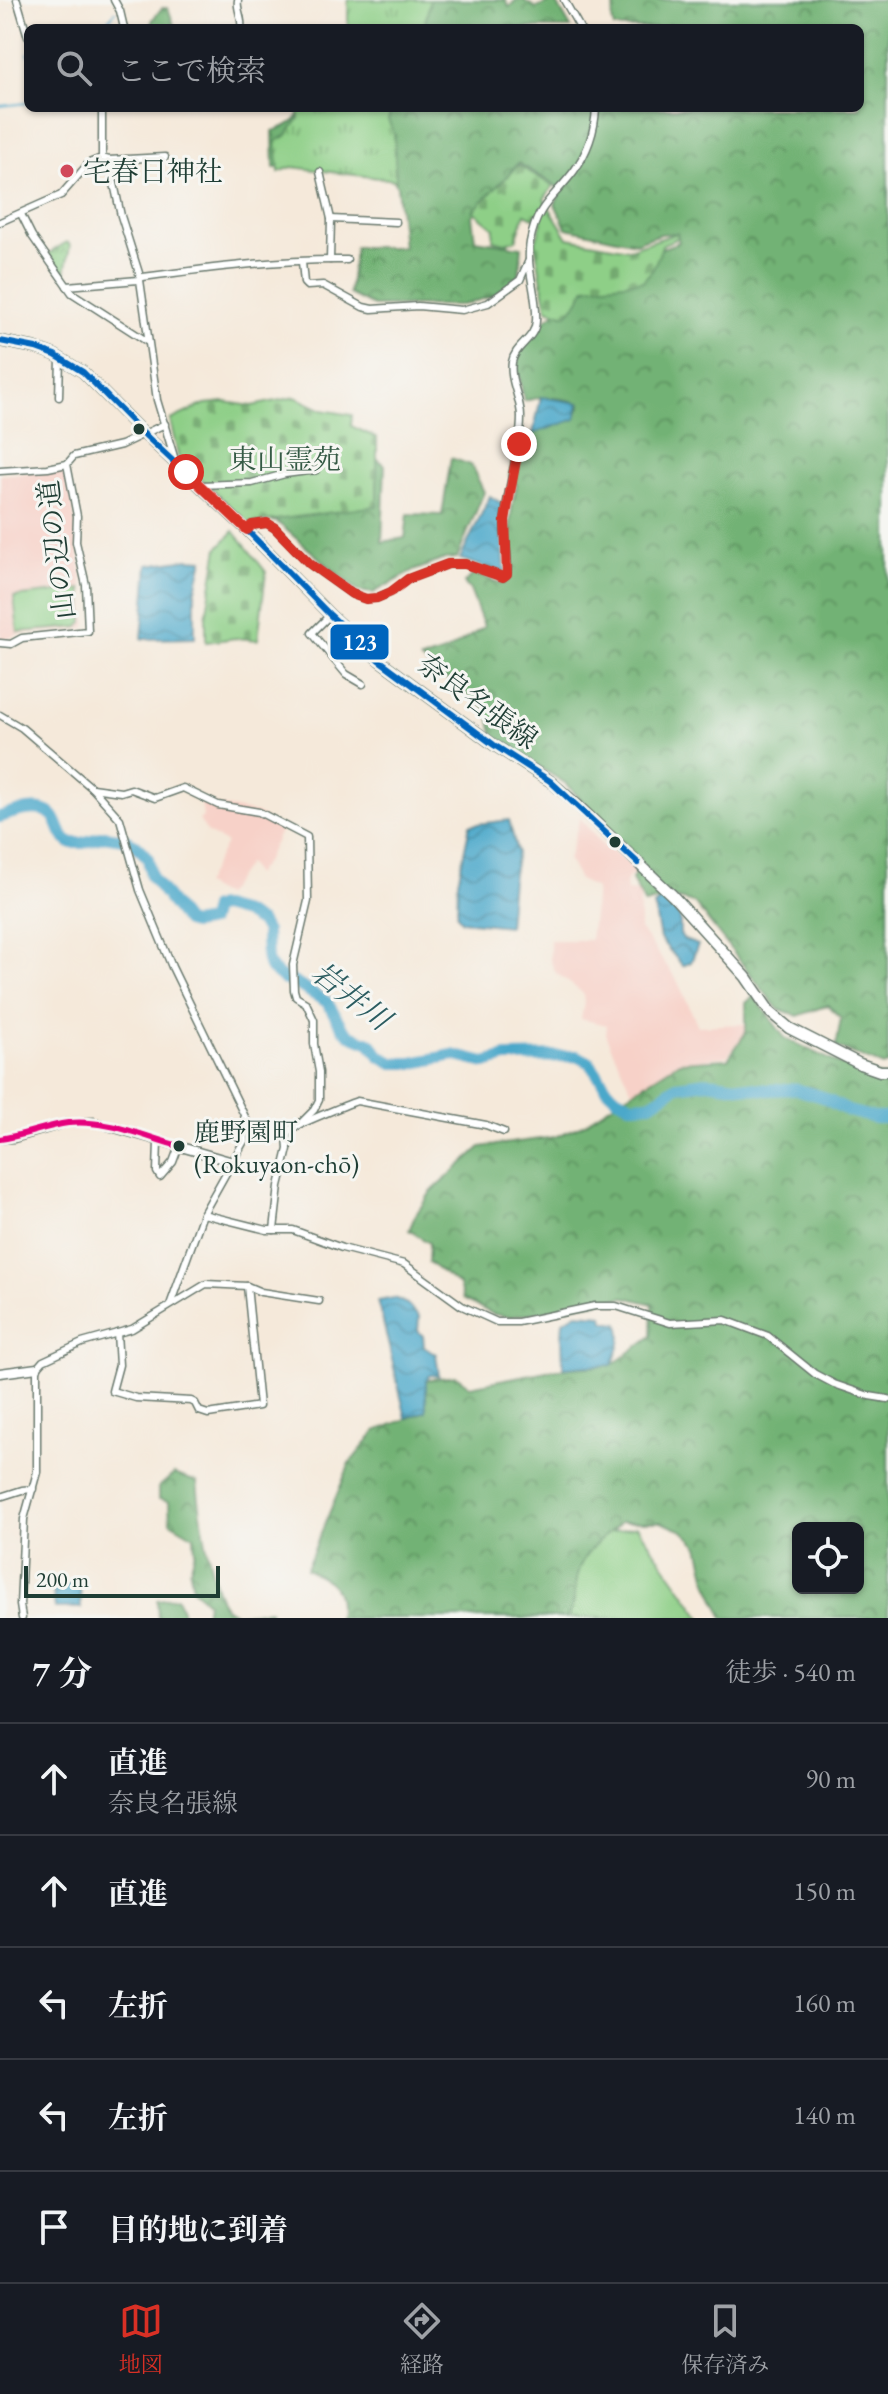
<!DOCTYPE html>
<html lang="ja">
<meta charset="utf-8">
<style>
:root{--surface:#171b24;--page:#20242c;--text:#f1f3f6;--muted:#9ea1a6;--line:#363941;--accent:#d93025}
body{margin:0;font-family:"EB Garamond","Noto Serif JP",serif;background:var(--page);color:var(--text)}
.controls{position:absolute;right:24px;bottom:24px;display:grid;overflow:hidden;border-radius:12px;box-shadow:0 2px 6px #0004}
.controls button{width:72px;height:72px;display:grid;place-items:center;padding:0;border:0;border-bottom:2px solid var(--line);background:var(--surface);color:var(--text);font:40px sans-serif}
.scale{position:absolute;left:24px;bottom:20px;width:196px;box-sizing:border-box;padding-left:8px;border:4px solid #1f3d34;border-top:0;font-size:22px;line-height:28px;white-space:nowrap;color:#1f3d34;-webkit-text-stroke:6px #f6f6f2;paint-order:stroke}
.stop{position:absolute;width:24px;height:24px;margin:-18px;border:6px solid #d93025;border-radius:50%;background:#fff}
.stop.end{background:#d93025;border-color:#fff;box-shadow:0 2px 8px #0008}
.list{margin:0;padding:0;list-style:none}
h2{display:flex;justify-content:space-between;align-items:center;height:104px;margin:0;padding:0 32px;font-size:34px}
h2 small{font-size:26px;font-weight:400;color:var(--muted)}
.list li{display:grid;grid-template-columns:52px 1fr auto;gap:24px;align-items:center;box-sizing:border-box;height:112px;padding:0 32px;border-top:2px solid var(--line)}
.list b{display:block;font-size:30px;white-space:nowrap}
.list p{margin:0;font-size:26px;white-space:nowrap;color:var(--muted)}
.list em{font-size:26px;font-style:normal;color:var(--muted)}
.icon{flex:none;width:44px;height:44px;fill:none;stroke:currentColor;stroke-width:2;stroke-linecap:round;stroke-linejoin:round}
.map{position:relative;flex:none;width:888px;height:1618px;overflow:hidden}
.search{position:absolute;background:var(--surface);box-shadow:0 2px 6px #0004;left:24px;right:24px;top:24px;height:88px;display:flex;align-items:center;gap:20px;box-sizing:border-box;padding:0 28px;border-radius:12px;color:var(--muted);font-size:30px}
.sheet{height:664px;background:var(--surface)}
nav{display:flex;justify-content:space-around;align-items:center;box-sizing:border-box;height:112px;border-top:2px solid var(--line);background:var(--surface);font-size:22px;color:var(--muted)}
nav a{display:grid;justify-items:center;gap:4px}
nav .on{color:var(--accent)}
.map>svg:first-child{display:block}
.built{fill:#f7d1c8}
.grass{fill:#8ecf87;stroke:#56865e;stroke-width:2}
.forest{fill:url(#forest-crowns);stroke:#487854;stroke-width:2;fill-rule:evenodd}
.cemetery{fill:url(#cemetery-stones);stroke:#56865e;stroke-width:2}
.park{fill:url(#park-tufts);stroke:#56865e;stroke-width:2}
.water{fill:url(#water-waves);stroke:#35727f;stroke-width:2}
.lines{fill:none;stroke-linecap:round;stroke-linejoin:round}
.stream{stroke:#4ba8ca;stroke-width:2}
.river{stroke:#4ba8ca;stroke-width:12}
.minor-casing{stroke:#6a796e;stroke-width:9}
.tertiary-casing{stroke:#6a796e;stroke-width:11}
.primary-casing{stroke:#6a796e;stroke-width:13}
.minor{stroke:#fff;stroke-width:6}
.tertiary{stroke:#fff;stroke-width:8}
.primary{stroke:#fff;stroke-width:10}
.bus-1-casing{stroke:#f6f6f2;stroke-width:12}
.bus-2-casing{stroke:#f6f6f2;stroke-width:12}
.bus-1{stroke:#0065bd;stroke-width:6}
.bus-2{stroke:#e5007d;stroke-width:6}
.route{stroke:#d93025;stroke-width:10}
.poi-dot{fill:#d1495b;stroke:#f6f6f2;stroke-width:3}
.bus-dot{fill:#1f3d34;stroke:#f6f6f2;stroke-width:3}
.labels{text-anchor:middle;stroke-width:6;stroke-linejoin:round;paint-order:stroke}
.bus-label{font-size:26px;fill:#1f3d34;stroke:#f6f6f2;text-anchor:start}
.poi-label{font-size:28px;fill:#1f3d34;stroke:#f6f6f2;text-anchor:start}
.park-label{font-size:28px;fill:#355a45;stroke:#f6f6f2}
.street-label{font-size:28px;fill:#1f3d34;stroke:#f6f6f2}
.water-label{font-size:30px;font-style:italic;fill:#2c5d61;stroke:#f6f6f2}
.line-badge{stroke:#f6f6f2;stroke-width:3}
.badge-label{font-size:22px;text-anchor:middle;font-weight:bold;fill:#fff}
</style>
<div class="map">
<svg width="888" height="1618" viewBox="0 0 888 1618">
<defs>
<pattern id="forest-crowns" width="20" height="18" patternUnits="userSpaceOnUse" patternTransform="scale(2)"><rect width="20" height="18" fill="#72b274"/><path d="M2 6a3 3 0 1 1 6 0M12 15a3 3 0 1 1 6 0" fill="none" stroke="#5d9260"/></pattern>
<pattern id="cemetery-stones" width="16" height="16" patternUnits="userSpaceOnUse" patternTransform="scale(2)"><rect width="16" height="16" fill="#8ecf87"/><path d="M2 7V4a2 2 0 0 1 4 0v3zM10 15v-3a2 2 0 0 1 4 0v3z" fill="#73a96f"/></pattern>
<pattern id="park-tufts" width="24" height="20" patternUnits="userSpaceOnUse" patternTransform="scale(2)"><rect width="24" height="20" fill="#8ecf87"/><path d="M3 7l-1-3M5 7V3M7 7l1-3M15 17l-1-3M17 17v-4M19 17l1-3" fill="none" stroke="#73a96f"/></pattern>
<pattern id="water-waves" width="16" height="10" patternUnits="userSpaceOnUse" patternTransform="scale(2)"><rect width="16" height="10" fill="#4ba8ca"/><path d="M0 5q4-4 8 0t8 0" fill="none" stroke="#3e8aa5"/></pattern>
</defs>
<rect width="100%" height="100%" fill="#f6f6f2"/>
<filter id="ink" filterUnits="userSpaceOnUse"><feTurbulence type="fractalNoise" baseFrequency=".0125" numOctaves="2"/><feDisplacementMap in="SourceGraphic" scale="16" xChannelSelector="R" yChannelSelector="G"/><feConvolveMatrix kernelMatrix="1 2 1 2 8 2 1 2 1" color-interpolation-filters="sRGB"/></filter>
<filter id="wash" filterUnits="userSpaceOnUse"><feTurbulence type="fractalNoise" baseFrequency=".006" numOctaves="4" result="noise"/><feDisplacementMap in="SourceGraphic" scale="32" xChannelSelector="R" yChannelSelector="G"/><feGaussianBlur stdDeviation="1.8" result="paint"/><feColorMatrix in="noise" values="0 0 0 0 0 0 0 0 0 0 0 0 0 0 0 0 0 1.4 0 .05"/><feComposite in="paint" operator="in"/></filter>
<g filter="url(#wash)">
<rect width="100%" height="100%" fill="#f5e9da"/>
<g class="built">
<polygon points="67,470 75,522 87,625 84,629 20,634 3,640 0,638 0,475"/>
<polygon points="201,800 219,806 257,813 281,829 266,861 255,875 248,863 224,896 204,885 226,843 208,833 199,820 203,817"/>
<polygon points="580,818 602,845 637,870 626,880 627,891 640,892 640,929 677,980 698,1026 745,1024 746,1032 727,1056 679,1062 642,1096 632,1091 606,1036 607,1025 581,1019 584,1003 583,993 556,973 550,960 550,940 590,940 596,889 579,880 568,860"/>
</g>
<g class="grass">
<polygon points="82,589 83,622 79,627 18,632 14,597"/>
<polygon points="637,1526 702,1618 565,1618 586,1537"/>
</g>
<g class="forest">
<polygon points="395,0 505,0 509,7 516,0 523,0 537,8 555,0 571,28 382,28"/>
<path d="M616,0h272v1064l-5,2 -47,-19 5,-29 -13,-13 -30,11 -20,-7 -84,-106 -25,-6 -24,7 -13,-24 8,-20 -75,-77 -71,-44 -6,-29 -67,-50 26,-9 37,-24 -14,-37 -6,-7 10,-9 29,10 9,-11c-2,-33 -4,-56 5,-88l-8,-9 3,-16 14,-24 49,-17 6,-15c-17,-7 -39,-8 -57,-3l-6,-32 1,-23 28,-28 18,-12 29,-24 55,-29 30,-11 -2,-9 -16,1 -26,9 -69,-15 -11,-24 6,-12 -6,-7 -37,-22 -46,53 3,24 47,7 -3,30 -26,19 -30,9 -90,1 -24,-12 6,-47h48l-6,-61 -6,-11 -80,-10 -37,3 -1,-37c13,-5 26,-8 28,-23h559v-80h-246l-2,-9z"/>
<polygon points="162,8 168,8 175,28 150,28 153,19"/>
<polygon points="363,447 385,465 382,542 405,538 408,514 442,515 451,458 471,465 484,492 457,558 445,559 413,571 373,593 358,591 277,522 266,520"/>
<path d="M754,996l31,42 54,26 49,14v540h-164l-16,-34 -9,-38 -16,-15 -22,-9h-40c-16,14 -39,30 -44,53 -3,16 -1,28 -9,43h-230c5,-31 -7,-37 -32,-49l44,-106 26,-32 50,-20v-31l30,-4 14,10 87,-17 55,-4 40,-29 1,-32 -28,-7 -116,20 -16,-3 -30,-15 -4,-14 -31,-23 1,-19 -20,-13 6,-14 16,-24 50,-45 74,-10 32,-14 6,-6 86,-55 49,-3 18,-27v-29zM798,1528h60v60h-60z"/>
<path d="M174,1474l23,8c2,22 15,111 28,125 3,3 8,5 11,7l34,-4 1,8h-113l-1,-18 20,-3 7,19h21l2,-14 -14,-13 -3,-18 5,-20 -1,-15 -24,-14 -1,-20 -10,-3v-12z"/>
</g>
<g class="cemetery">
<polygon points="518,165 553,186 544,199 568,238 629,249 677,233 678,238 663,244 653,269 643,281 586,287 578,302 566,315 547,309 535,244 542,222 525,214 516,240 505,243 493,240 494,228 473,211"/>
<polygon points="295,397 322,410 352,415 351,426 377,438 377,506 245,524 216,492 179,460 170,420 205,404 225,402 252,406"/>
<polygon points="234,531 266,572 258,640 236,638 206,642 206,616 218,548"/>
</g>
<g class="park">
<polygon points="348,0 430,0 424,28 348,28"/>
<polygon points="299,108 392,108 388,120 394,134 396,180 292,167 279,172 276,141 286,136 299,119"/>
<polygon points="67,242 70,245 65,273 62,274 48,254"/>
</g>
<g class="water">
<polygon points="541,397 579,403 576,419 533,434"/>
<polygon points="490,496 504,505 501,523 505,571 503,573 460,559"/>
<polygon points="188,559 203,560 195,593 195,638 142,639 148,565"/>
<polygon points="509,820 517,852 512,879 508,926 462,921 457,915 458,881 470,825"/>
<polygon points="664,898 680,918 680,934 684,940 698,945 691,962 683,966 660,939 654,906"/>
<polygon points="394,1298 407,1304 419,1317 418,1331 423,1336 424,1346 436,1354 439,1376 430,1375 426,1380 426,1411 406,1418 378,1301"/>
<path d="M577,1313l26,2 1,6 14,2c7,15 0,27 -6,42l-49,2 -1,-32 1,-14z"/>
<polygon points="52,1584 80,1584 81,1608 55,1608"/>
</g>
<g class="lines">
<g class="stream">
<polyline points="101,28 116,11"/>
<polyline points="28,53 28,55"/>
<polyline points="0,106 28,103"/>
</g>
<path class="river" d="M0,817c14,-5 48,-16 56,4 5,10 4,15 14,22h13l21,-7 19,3 13,6 12,13 3,18 35,46 7,2 17,-3 3,-13 9,-1 22,6 17,10 5,9 1,29 4,8 14,11 8,2 34,20 15,25 8,8 20,8 10,13 13,7h20l40,-8 32,8 21,-6 71,-1 12,6 19,28 9,8 15,7 19,-1 26,-18 30,-4 60,8 28,-1 25,7 28,15 27,7h13"/>
</g>
</g>
<g filter="url(#ink)">
<g class="lines">
<g class="minor-casing">
<g id="minor">
<polyline points="17,0 28,37"/>
<polyline points="114,0 120,11 124,28"/>
<path d="M238,0c-2,9 5,18 3,28"/>
<polyline points="564,0 580,28"/>
<polyline points="102,108 102,158 109,160 121,216 139,273 157,400 175,460"/>
<polyline points="109,160 165,157"/>
<polyline points="320,172 331,219 330,260"/>
<polyline points="21,214 32,236 72,293 148,342"/>
<polyline points="331,219 396,222"/>
<polyline points="0,222 61,195 89,163 102,158"/>
<polyline points="302,262 304,283 307,286 323,285 363,307 372,309 418,306 462,310 488,303 520,280 529,260"/>
<path d="M67,286l71,-6 5,-3c67,-9 136,-18 204,-17"/>
<polyline points="59,397 60,358"/>
<polyline points="0,471 48,468 67,464 74,456 121,445 165,424"/>
<polyline points="201,485 252,483 285,474 316,470"/>
<path d="M247,530l5,-5 15,-2 8,5 35,36 42,30 14,5 11,-1 14,-6 17,-13 40,-15h17l38,13 4,-3c3,-17 -4,-36 -2,-55 2,-34 16,-67 16,-102 0,-19 -12,-36 -9,-55 3,-17 23,-22 24,-41 2,-26 -11,-53 -6,-79 7,-38 24,-44 44,-71 13,-18 21,-41 22,-63"/>
<polyline points="330,615 312,633 346,674 363,684"/>
<polyline points="0,643 11,644 22,638 88,631 86,585 76,542 77,516 67,464"/>
<polyline points="0,715 22,728 92,788 120,819 140,890 172,967 246,1119 244,1141 203,1214 170,1305"/>
<polyline points="92,788 121,792 131,789 155,798 183,788 218,805 259,812 307,837 308,901 293,965 294,990 296,997 306,1003 314,1020 314,1044 319,1072 319,1100 314,1110 298,1126"/>
<polyline points="246,1127 259,1132 287,1136"/>
<path d="M287,1136c1,-2 2,-4 3,-6 6,-5 58,-26 67,-29l129,24 18,7"/>
<polyline points="158,1141 157,1172 160,1177 173,1162 179,1146"/>
<polyline points="203,1214 267,1230 293,1230 342,1248 404,1264 462,1306 497,1322 518,1322 595,1306 616,1306 670,1323 725,1320 768,1336 815,1374 834,1384 869,1396 888,1399"/>
<polyline points="274,1230 279,1186 288,1149 287,1136"/>
<polyline points="117,1333 119,1365 112,1391 136,1398 191,1401 195,1403 199,1411 208,1414 259,1406 247,1286"/>
<polyline points="0,1497 22,1490 33,1489"/>
<polyline points="22,1618 20,1605 24,1519 37,1472 37,1368 43,1361 82,1343 132,1329 206,1284 247,1286 261,1292 319,1301"/>
</g>
</g>
<g class="tertiary-casing">
<g id="tertiary">
<polyline points="0,1139 14,1138 66,1123 94,1122 233,1162"/>
<polyline points="0,1373 37,1368"/>
</g>
</g>
<g class="primary-casing">
<polyline id="primary" points="0,341 36,348 55,355 83,372 145,435 247,530 330,615 379,660 494,745 550,781 576,804 673,896 746,977 770,1012 789,1028 860,1064 880,1071 888,1071"/>
</g>
<use href="#minor" class="minor"/>
<use href="#tertiary" class="tertiary"/>
<use href="#primary" class="primary"/>
<g class="bus-1-casing">
<polyline id="bus-1" points="0,341 36,348 55,355 83,372 145,435 247,530 330,615 379,660 494,745 550,781 638,863"/>
</g>
<g class="bus-2-casing">
<path id="bus-2" d="M0,1139c23,-3 45,-13 68,-16 38,-4 75,13 111,23"/>
</g>
<use href="#bus-1" class="bus-1"/>
<use href="#bus-2" class="bus-2"/>
</g>
</g>
<g class="lines" filter="url(#ink)">
<polyline class="route" points="186,472 247,530 252,525 267,523 275,528 310,564 352,594 366,599 377,598 391,592 408,579 448,564 465,564 503,577 507,574 505,520 519,444"/>
</g>
<circle class="poi-dot" cx="67" cy="171" r="8"/>
<g class="bus-dot">
<circle cx="139" cy="429" r="7"/>
<circle cx="615" cy="842" r="7"/>
<circle cx="179" cy="1146" r="7"/>
</g>
<g class="labels">
<g class="bus-label">
<text x="194" y="1141">鹿野園町<tspan x="194" dy="32">(Rokuyaon-chō)</tspan></text>
</g>
<g class="poi-label">
<text x="83" y="181">宅春日神社</text>
</g>
<g class="park-label">
<text x="285" y="469">東山霊苑</text>
</g>
<g class="street-label">
<text transform="translate(56 550) rotate(-97)" y="10">山の辺の道</text>
<text transform="translate(478 701) rotate(36)" y="10">奈良名張線</text>
</g>
<g class="water-label">
<text transform="translate(351 996) rotate(38)" y="10">岩井川</text>
</g>
</g>
<rect class="line-badge" x="329" y="623" width="61" height="38" rx="8" fill="#0065bd"/>
<g class="badge-label">
<text x="360" y="650">123</text>
</g>
</svg>
<div class="controls">
<button><svg class="icon" aria-label="locate" viewBox="0 0 24 24"><circle cx="12" cy="12" r="6"/><path d="M12 2v4M12 18v4M2 12h4M18 12h4"/></svg></button>
</div>
<div class="scale">200 m</div>
<div class="stop" style="left:186px;top:472px"></div>
<div class="stop end" style="left:519px;top:444px"></div>
<div class="search"><svg class="icon" aria-label="search" viewBox="0 0 24 24"><circle cx="10" cy="10" r="6"/><path d="M15 15l6 6"/></svg>ここで検索</div>
</div>
<section class="sheet">
<h2>7 分<small>徒歩 · 540 m</small></h2>
<ul class="list">
<li><svg class="icon" aria-label="ahead" viewBox="0 0 24 24"><path d="M12 20V5M6 11l6-6 6 6"/></svg><div><b>直進</b><p>奈良名張線</p></div><em>90 m</em></li>
<li><svg class="icon" aria-label="ahead" viewBox="0 0 24 24"><path d="M12 20V5M6 11l6-6 6 6"/></svg><div><b>直進</b></div><em>150 m</em></li>
<li><svg class="icon" aria-label="left" viewBox="0 0 24 24"><path d="M17 20v-9H6M10 6l-5 5 5 5"/></svg><div><b>左折</b></div><em>160 m</em></li>
<li><svg class="icon" aria-label="left" viewBox="0 0 24 24"><path d="M17 20v-9H6M10 6l-5 5 5 5"/></svg><div><b>左折</b></div><em>140 m</em></li>
<li><svg class="icon" aria-label="arrive" viewBox="0 0 24 24"><path d="M6 21V4h12l-3 4 3 4H6"/></svg><div><b>目的地に到着</b></div></li>
</ul>
</section>
<nav>
<a class="on"><svg class="icon" aria-label="map" viewBox="0 0 24 24"><path d="M3 6l6-2 6 2 6-2v14l-6 2-6-2-6 2zM9 4v14M15 6v14"/></svg>地図</a>
<a><svg class="icon" aria-label="directions" viewBox="0 0 24 24"><path d="M12 3l9 9-9 9-9-9zM9 14v-3h6M13 9l2 2-2 2"/></svg>経路</a>
<a><svg class="icon" aria-label="saved" viewBox="0 0 24 24"><path d="M7 4h10v16l-5-4-5 4z"/></svg>保存済み</a>
</nav>
